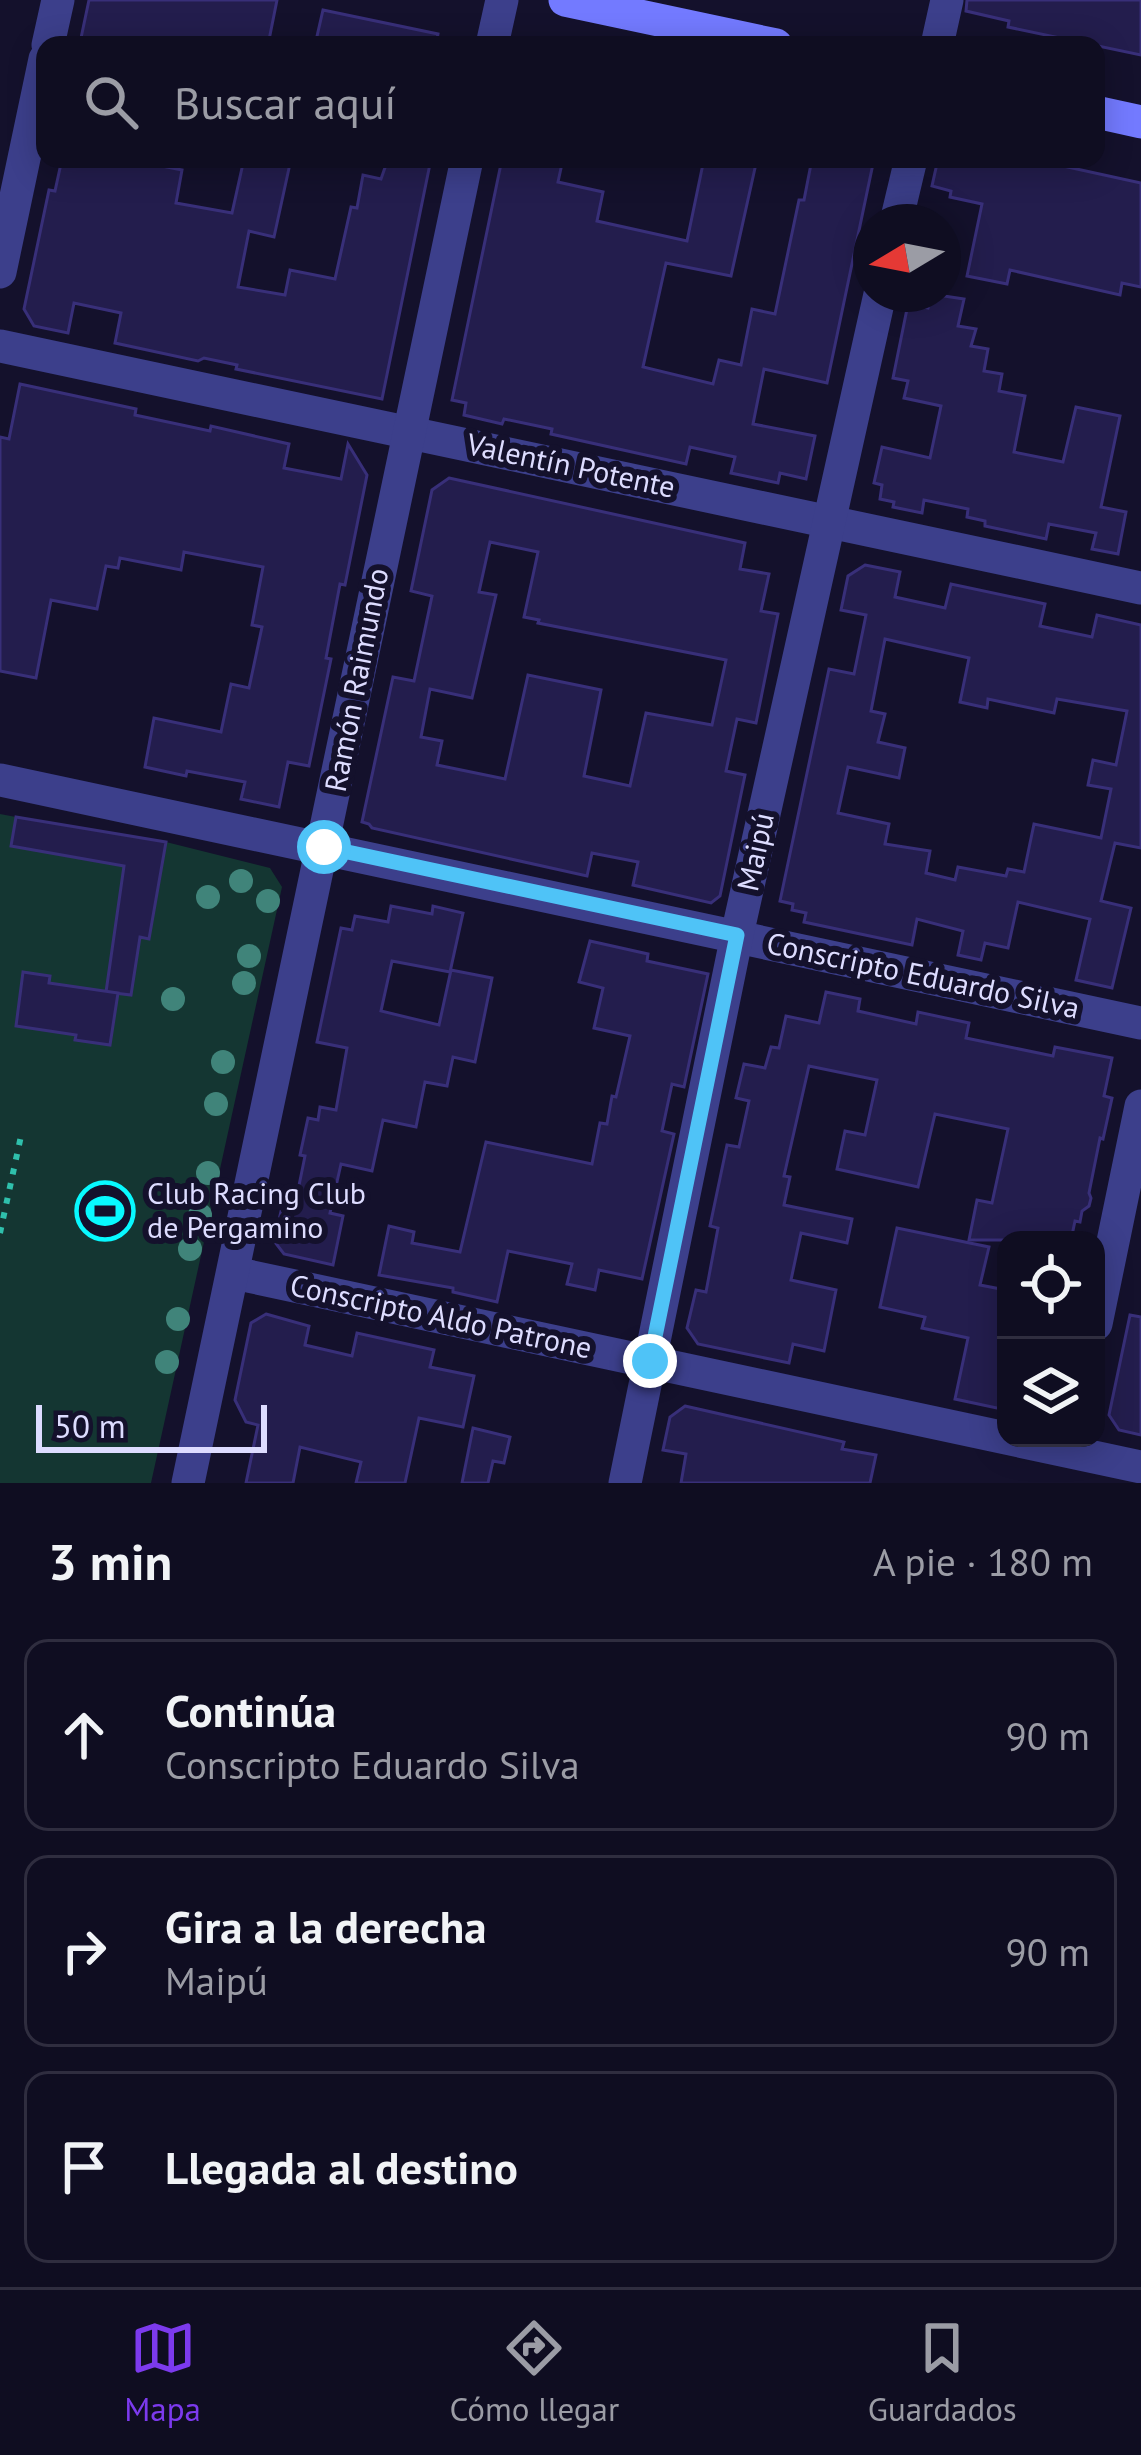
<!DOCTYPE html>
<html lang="es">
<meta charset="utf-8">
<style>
:root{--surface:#0f0d21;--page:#1d1b2e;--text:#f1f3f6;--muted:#9b9ca5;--line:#2f2d3f;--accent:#7c3aed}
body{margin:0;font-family:"PT Sans",sans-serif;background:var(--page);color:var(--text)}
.controls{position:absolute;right:36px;bottom:36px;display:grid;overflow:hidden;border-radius:24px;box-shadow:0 6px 30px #0003}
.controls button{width:108px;height:108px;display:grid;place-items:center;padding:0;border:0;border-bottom:3px solid var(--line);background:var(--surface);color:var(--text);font:60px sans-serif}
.compass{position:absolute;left:853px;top:204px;width:108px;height:108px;border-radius:50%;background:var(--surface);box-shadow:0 6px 30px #0003;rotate:260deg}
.scale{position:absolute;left:36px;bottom:30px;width:231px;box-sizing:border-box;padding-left:12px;border:6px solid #dddcff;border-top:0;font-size:33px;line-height:42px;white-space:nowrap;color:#dddcff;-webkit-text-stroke:9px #14112c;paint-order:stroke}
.stop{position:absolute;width:36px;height:36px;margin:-27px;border:9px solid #4fc3f7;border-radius:50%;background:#fff}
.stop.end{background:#4fc3f7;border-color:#fff;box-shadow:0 3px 12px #0008}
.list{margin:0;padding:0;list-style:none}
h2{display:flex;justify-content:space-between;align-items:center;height:156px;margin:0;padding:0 48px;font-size:51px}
h2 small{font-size:39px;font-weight:400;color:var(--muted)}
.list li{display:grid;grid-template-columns:78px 1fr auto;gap:36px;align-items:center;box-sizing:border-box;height:192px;margin:0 24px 24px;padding:0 24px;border:3px solid var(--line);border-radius:24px}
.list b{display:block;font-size:45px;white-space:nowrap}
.list p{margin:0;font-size:39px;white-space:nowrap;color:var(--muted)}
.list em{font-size:39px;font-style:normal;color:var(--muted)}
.icon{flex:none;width:66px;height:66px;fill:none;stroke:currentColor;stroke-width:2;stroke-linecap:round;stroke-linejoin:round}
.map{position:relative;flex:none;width:1141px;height:1483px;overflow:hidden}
.search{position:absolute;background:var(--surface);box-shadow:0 6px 30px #0003;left:36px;right:36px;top:36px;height:132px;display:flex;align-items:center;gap:30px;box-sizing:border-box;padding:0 42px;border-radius:24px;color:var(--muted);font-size:45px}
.sheet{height:804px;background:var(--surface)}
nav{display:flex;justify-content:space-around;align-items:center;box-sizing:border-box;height:168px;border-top:3px solid var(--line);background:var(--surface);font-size:33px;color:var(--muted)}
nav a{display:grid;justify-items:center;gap:6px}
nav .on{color:var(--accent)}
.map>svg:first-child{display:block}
.green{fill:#143632}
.building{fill:#231d4d;stroke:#382f79;stroke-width:3;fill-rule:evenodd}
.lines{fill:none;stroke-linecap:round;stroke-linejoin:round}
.path{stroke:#2fc0ac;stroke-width:6;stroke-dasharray:6 9;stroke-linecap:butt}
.minor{stroke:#3c3f8b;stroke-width:33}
.secondary{stroke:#737aff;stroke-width:33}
.tree{fill:#40847a}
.route{stroke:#4fc3f7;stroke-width:15}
.labels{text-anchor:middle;stroke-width:12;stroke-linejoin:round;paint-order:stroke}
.street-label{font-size:30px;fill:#dddcff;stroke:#14112c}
.poi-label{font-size:30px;fill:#dddcff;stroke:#14112c;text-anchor:start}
</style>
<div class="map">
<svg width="1141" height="1483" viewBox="0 0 1141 1483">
<rect width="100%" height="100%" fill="#14112c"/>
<polygon class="green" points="0,814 16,817 12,847 124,866 114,933 149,938 166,842 270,868 282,887 151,1483 0,1483"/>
<g class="building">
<polygon points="89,0 277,0 268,45 115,45 81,38"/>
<polygon points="967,0 1141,0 1141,55 1008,27 1009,21 966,11"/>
<polygon points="323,10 438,34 436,45 315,45"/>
<polygon points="62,159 163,159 162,166 182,170 176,203 232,213 244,159 291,159 274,237 249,231 238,287 285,295 290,270 335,279 351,207 357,208 363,175 381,179 388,159 431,159 382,399 236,369 237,365 204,358 198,361 115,343 121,313 74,303 68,333 34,326 24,309 49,190 55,191"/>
<polygon points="502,159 563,159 558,182 603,192 597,221 687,241 704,159 757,159 731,276 666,263 643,367 713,384 719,360 741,365 752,309 775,314 799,200 804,200 812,159 874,159 827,383 764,369 753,424 815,436 806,479 780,473 778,483 731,473 735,457 690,447 686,464 551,434 552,429 504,419 502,424 464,415 466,403 452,400"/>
<polygon points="938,159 1031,159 1141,183 1141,287 1122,283 1120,295 1010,270 1007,284 967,276 982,204 950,197 951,191 932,186"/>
<polygon points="931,294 964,299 958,326 976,329 971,346 988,349 984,371 1002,374 999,391 1025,396 1014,452 1063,462 1076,407 1120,416 1101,507 1126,512 1118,554 1092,549 1096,533 1049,524 1046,539 985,526 985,521 967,517 968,509 924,500 922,513 893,507 894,502 880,499 882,485 874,483 882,447 930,458 941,406 904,398 908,381 893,378 908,304 928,308"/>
<polygon points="20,384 136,409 135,415 210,431 211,426 289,444 284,468 341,479 348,444 367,475 345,585 340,584 326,658 331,659 309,766 288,762 279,807 241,799 245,782 187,771 186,776 145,767 154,718 221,732 231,684 249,688 262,627 252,625 263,567 184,552 181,570 120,558 118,568 106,566 97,609 51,600 36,678 0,671 0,437 9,439"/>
<path d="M449,478l296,65 -5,26 29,5 -8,37 17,3 -22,109 -19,-4 -11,52 19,4 -25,121 -9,7 -78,-18 5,-23 -46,-9 -5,23 -215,-48 -3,-4 -7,-2 31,-145 21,4 18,-85 -21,-5 21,-101zM490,542l48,10 -14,65 15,3 -1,3 188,37 -14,65 -66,-12 -16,73 -46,-10 17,-86 -73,-15 -23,104 -68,-14 5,-24 -21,-4 9,-48 42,9 24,-103 -17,-3z"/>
<path d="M865,565l35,7 -5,25 50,11 6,-24 94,20 -5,22 52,11 5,-22 44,10v223l-26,-5 -14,58 30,7 -19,80 -36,-8 14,-61 -72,-17 -10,46 -23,-5 -4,17 -23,-5 5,-24 -46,-12 -5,26 -108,-23 2,-9 -14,-3 1,-6 -13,-3 49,-232 25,5 12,-59 -25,-5 7,-34zM885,639l84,19 -9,44 27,6 1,-9 66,14 3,-14 70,12 -11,54 -23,-5 -5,25 23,4 -10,49 -67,-14 -10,48 -16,-3 -2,7 -48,-9 -3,13 -29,-7 4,-22 -45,-7 4,-20 -51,-11 10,-46 51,11 6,-30 -27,-6 7,-28 -14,-3z"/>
<polygon points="16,817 166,842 149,939 140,937 131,995 106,992 124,866 11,846"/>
<polygon points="391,906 432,914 433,906 463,913 450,972 392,961 381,1011 439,1025 451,970 492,978 475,1062 453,1057 447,1086 425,1082 416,1127 383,1120 372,1171 341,1164 330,1213 343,1216 333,1265 284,1254 274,1241 283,1203 295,1205 305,1156 300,1155 308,1118 318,1120 320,1107 336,1110 347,1048 317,1042 341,928 352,930 355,916 388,922"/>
<polygon points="590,941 648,954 647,961 708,974 684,1087 672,1084 662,1131 674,1134 642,1279 599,1270 595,1290 567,1284 572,1264 508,1251 497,1302 453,1292 453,1288 379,1275 389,1226 414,1232 412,1243 460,1252 486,1142 592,1164 600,1123 607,1124 612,1096 616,1097 630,1036 594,1028 603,988 579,982"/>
<polygon points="23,972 50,976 49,983 118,993 110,1045 75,1040 76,1035 16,1026"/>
<polygon points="826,992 860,999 858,1011 916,1024 918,1012 969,1023 966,1038 1053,1056 1055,1047 1112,1058 1104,1096 1112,1098 1103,1139 1100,1138 1089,1193 1091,1198 1089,1206 1082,1211 1080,1222 1075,1221 1071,1240 969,1240 977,1200 992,1203 1008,1129 935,1114 918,1187 837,1169 845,1131 865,1135 877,1080 809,1066 784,1176 790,1177 784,1205 852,1219 847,1243 801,1233 791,1280 836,1290 824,1351 793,1344 789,1363 698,1344 687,1328 696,1290 706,1292 718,1228 710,1226 727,1145 739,1147 749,1101 736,1098 744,1064 765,1068 771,1047 779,1048 786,1016 819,1023"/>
<polygon points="897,1228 989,1247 980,1285 1006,1290 1006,1410 955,1399 968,1338 922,1328 925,1317 880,1307"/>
<polygon points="266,1314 309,1326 305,1345 352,1356 357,1333 434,1350 430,1367 474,1376 463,1427 419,1418 405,1483 356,1483 361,1462 300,1447 293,1483 246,1483 258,1425 246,1422 235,1400 251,1323"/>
<polygon points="1130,1315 1141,1317 1141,1435 1119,1430 1109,1415"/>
<polygon points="685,1406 844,1442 842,1449 876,1455 870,1483 681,1483 686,1454 663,1450 670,1417"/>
<polygon points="473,1428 510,1437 504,1463 493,1461 488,1483 462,1483"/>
</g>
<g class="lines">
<polyline class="path" points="0,1233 21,1136"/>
<g class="minor">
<polyline points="48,45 58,0"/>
<polyline points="492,45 502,0"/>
<polyline points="937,45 947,0"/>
<polyline points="896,222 911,159"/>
<polyline points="0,272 45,59"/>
<polyline points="0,346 1141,588"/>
<polyline points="0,780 1141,1023"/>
<polyline points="234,1273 1141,1467"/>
<polyline points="1096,1324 1141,1106"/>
<path d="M188,1483c96,-441 182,-883 279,-1324"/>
<polyline points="625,1483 737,935 880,294"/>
</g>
<g class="secondary">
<polyline points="565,0 776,45"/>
<polyline points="1096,112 1141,122"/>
</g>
</g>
<g class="tree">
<circle cx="241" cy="881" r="12"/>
<circle cx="208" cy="897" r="12"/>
<circle cx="268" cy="901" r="12"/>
<circle cx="249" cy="956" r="12"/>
<circle cx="244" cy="983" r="12"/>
<circle cx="173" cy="999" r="12"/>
<circle cx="223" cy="1062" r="12"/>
<circle cx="216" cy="1104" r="12"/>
<circle cx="208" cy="1173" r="12"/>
<circle cx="200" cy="1215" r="12"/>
<circle cx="190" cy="1249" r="12"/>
<circle cx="178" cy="1319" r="12"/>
<circle cx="167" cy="1362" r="12"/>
</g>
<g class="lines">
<polyline class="route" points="324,847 737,935 650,1361"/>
</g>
<defs>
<g id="stadium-ring" transform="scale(3)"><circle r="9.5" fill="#14112c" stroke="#08f9ff" stroke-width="1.5"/><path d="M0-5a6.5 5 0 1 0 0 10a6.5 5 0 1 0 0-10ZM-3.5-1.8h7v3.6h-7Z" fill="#08f9ff"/></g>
</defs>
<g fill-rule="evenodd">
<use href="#stadium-ring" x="105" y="1211"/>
</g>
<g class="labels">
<g class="street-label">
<text transform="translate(571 466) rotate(12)" y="10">Valentín Potente</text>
<text transform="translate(357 680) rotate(-79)" y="10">Ramón Raimundo</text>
<text transform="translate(756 852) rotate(-78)" y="10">Maipú</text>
<text transform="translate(923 976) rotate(12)" y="10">Conscripto Eduardo Silva</text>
<text transform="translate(441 1317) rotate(12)" y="10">Conscripto Aldo Patrone</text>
</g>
<g class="poi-label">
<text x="147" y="1204">Club Racing Club<tspan x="147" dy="34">de Pergamino</tspan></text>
</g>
</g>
</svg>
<div class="controls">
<button><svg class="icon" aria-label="locate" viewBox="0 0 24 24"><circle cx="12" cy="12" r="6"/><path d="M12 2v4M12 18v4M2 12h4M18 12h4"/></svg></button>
<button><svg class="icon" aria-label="layers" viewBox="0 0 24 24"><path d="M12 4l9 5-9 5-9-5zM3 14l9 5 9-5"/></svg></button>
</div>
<svg class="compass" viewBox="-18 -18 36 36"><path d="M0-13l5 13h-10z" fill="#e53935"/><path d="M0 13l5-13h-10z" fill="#9b9ca5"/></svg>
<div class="scale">50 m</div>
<div class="stop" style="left:324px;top:847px"></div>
<div class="stop end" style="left:650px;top:1361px"></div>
<div class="search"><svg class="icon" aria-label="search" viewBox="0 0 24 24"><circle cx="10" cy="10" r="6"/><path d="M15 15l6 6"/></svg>Buscar aquí</div>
</div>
<section class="sheet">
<h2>3 min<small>A pie · 180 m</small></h2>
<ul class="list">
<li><svg class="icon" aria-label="ahead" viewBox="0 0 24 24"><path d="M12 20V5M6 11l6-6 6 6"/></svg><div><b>Continúa</b><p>Conscripto Eduardo Silva</p></div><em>90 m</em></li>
<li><svg class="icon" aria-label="right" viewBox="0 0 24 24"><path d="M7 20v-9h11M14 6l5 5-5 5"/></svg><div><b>Gira a la derecha</b><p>Maipú</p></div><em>90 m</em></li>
<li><svg class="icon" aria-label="arrive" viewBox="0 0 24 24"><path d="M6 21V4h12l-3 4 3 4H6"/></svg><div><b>Llegada al destino</b></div></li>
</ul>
</section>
<nav>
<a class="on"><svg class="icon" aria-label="map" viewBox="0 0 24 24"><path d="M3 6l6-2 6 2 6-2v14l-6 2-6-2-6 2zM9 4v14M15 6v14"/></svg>Mapa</a>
<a><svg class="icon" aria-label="directions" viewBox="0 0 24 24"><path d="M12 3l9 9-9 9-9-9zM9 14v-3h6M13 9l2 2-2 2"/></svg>Cómo llegar</a>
<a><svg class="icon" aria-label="saved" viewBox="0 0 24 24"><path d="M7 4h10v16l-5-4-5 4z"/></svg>Guardados</a>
</nav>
